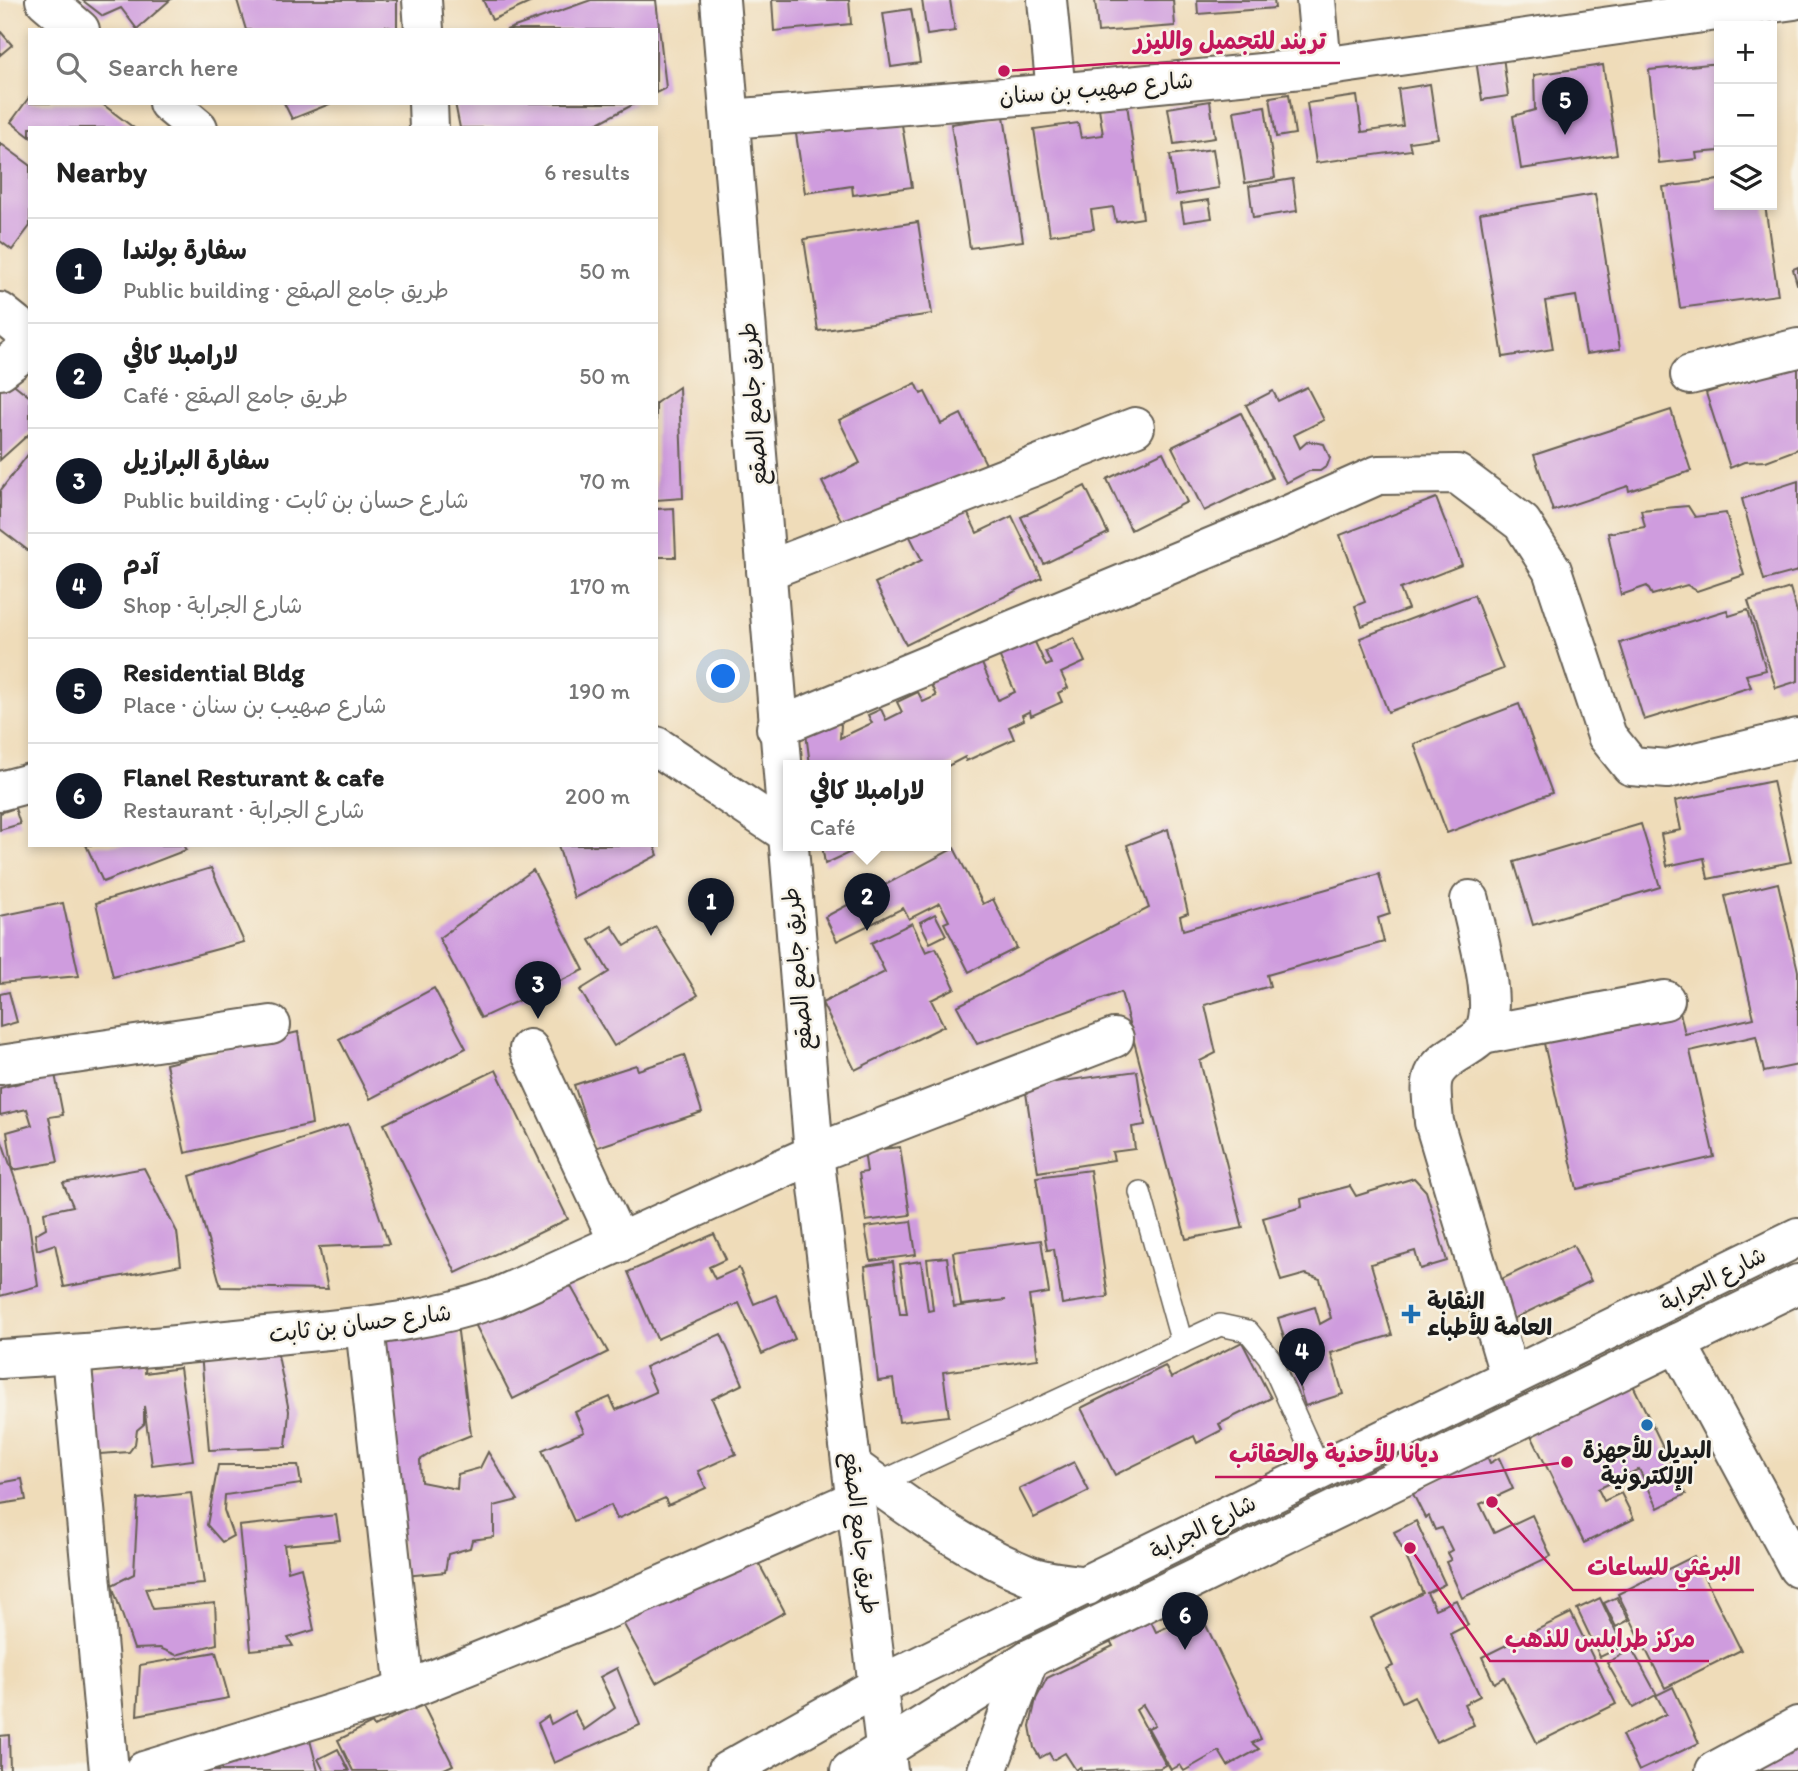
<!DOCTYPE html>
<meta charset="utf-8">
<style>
:root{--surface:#fff;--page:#f6f6f6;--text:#222;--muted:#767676;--line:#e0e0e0;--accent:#111827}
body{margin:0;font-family:Itim,"Playpen Sans Arabic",sans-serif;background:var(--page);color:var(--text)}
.controls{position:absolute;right:21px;top:21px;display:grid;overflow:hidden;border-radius:0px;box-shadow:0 4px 10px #0003}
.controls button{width:63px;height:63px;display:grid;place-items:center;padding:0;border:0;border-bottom:2px solid var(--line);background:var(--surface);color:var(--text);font:35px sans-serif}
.you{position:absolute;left:724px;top:677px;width:24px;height:24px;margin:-18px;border:5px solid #fff;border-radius:50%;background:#1a73e8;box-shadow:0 0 0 10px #1a73e833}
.badge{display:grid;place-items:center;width:46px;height:46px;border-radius:50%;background:var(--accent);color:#fff;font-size:23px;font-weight:700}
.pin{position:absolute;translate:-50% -58px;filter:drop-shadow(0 2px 4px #0008)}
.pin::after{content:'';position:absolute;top:37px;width:24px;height:21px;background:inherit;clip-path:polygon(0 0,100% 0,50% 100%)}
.popup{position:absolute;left:783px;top:760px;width:168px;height:91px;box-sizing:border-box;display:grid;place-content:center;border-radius:0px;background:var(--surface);filter:drop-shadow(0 2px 5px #0005);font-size:23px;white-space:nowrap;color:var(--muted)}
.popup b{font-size:26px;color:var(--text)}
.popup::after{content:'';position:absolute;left:50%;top:100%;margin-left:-14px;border:14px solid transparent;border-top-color:var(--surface)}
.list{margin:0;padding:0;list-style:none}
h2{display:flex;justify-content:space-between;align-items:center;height:91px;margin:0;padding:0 28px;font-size:30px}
h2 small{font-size:23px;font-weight:400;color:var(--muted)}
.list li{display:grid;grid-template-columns:46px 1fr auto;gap:21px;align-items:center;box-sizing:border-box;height:105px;padding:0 28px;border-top:2px solid var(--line)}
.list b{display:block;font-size:26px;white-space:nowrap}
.list p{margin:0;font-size:23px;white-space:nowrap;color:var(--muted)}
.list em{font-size:23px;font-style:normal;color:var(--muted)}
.icon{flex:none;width:38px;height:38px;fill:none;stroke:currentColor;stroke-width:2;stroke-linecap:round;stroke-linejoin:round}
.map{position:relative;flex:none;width:1798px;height:1771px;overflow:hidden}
.search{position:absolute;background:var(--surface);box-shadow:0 4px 10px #0003;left:28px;top:28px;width:630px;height:77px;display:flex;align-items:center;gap:18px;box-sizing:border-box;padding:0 24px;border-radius:0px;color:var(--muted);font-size:26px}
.panel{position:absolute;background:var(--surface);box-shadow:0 4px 10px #0003;left:28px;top:126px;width:630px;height:721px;border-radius:0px}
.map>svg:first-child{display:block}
.building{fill:#cf9cde}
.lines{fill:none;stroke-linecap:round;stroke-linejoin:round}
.service-casing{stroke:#665f53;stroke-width:24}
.minor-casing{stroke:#665f53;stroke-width:42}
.primary-casing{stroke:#665f53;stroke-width:42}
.service{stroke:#fff;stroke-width:21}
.minor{stroke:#fff;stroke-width:38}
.primary{stroke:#fff;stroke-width:38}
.poi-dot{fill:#1f6fb2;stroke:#f7f3e8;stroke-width:2.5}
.labels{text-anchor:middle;stroke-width:5;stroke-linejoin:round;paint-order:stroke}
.street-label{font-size:23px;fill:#1c1c1c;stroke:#f7f3e8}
.poi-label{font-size:23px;font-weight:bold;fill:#1c1c1c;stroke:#f7f3e8;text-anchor:start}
.leader{fill:none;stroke:#c2185b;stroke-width:2.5}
.callout-dot{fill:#c2185b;stroke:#f7f3e8;stroke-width:2.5}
.callout-label{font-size:24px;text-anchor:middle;font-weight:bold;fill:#c2185b;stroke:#f7f3e8;stroke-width:5;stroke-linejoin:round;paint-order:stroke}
</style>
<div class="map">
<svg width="1798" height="1771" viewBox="0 0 1798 1771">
<rect width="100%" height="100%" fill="#f7f3e8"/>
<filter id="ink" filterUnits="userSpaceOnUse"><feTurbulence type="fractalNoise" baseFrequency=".0143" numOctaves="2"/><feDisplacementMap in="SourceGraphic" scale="14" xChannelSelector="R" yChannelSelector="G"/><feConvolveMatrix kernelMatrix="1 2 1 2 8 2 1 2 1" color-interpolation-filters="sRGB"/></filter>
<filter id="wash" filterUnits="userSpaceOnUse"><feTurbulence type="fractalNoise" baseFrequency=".00686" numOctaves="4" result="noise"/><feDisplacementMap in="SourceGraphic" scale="28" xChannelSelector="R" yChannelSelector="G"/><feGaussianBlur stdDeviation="1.57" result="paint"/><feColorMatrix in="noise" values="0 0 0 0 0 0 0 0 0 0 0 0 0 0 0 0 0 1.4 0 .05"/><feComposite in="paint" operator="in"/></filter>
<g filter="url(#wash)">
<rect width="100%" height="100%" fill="#efdcb9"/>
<g id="blocks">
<g class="building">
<polygon points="82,0 170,0 137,29 121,8 103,16"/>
<polygon points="237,0 397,0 397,30 386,26 386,30 246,30"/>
<polygon points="483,0 536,0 492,20"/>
<polygon points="591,0 656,0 666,88 656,93 656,30 506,30"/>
<polygon points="772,0 849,0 851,24 774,31"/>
<polygon points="922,0 950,0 955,31 927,35"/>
<polygon points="1095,0 1173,0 1175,26 1098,32"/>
<polygon points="1197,0 1274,0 1275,8 1198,14"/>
<polygon points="911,9 920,63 891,67 883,13"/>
<polygon points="0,31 12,45 0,55"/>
<polygon points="1503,56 1508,96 1482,100 1476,60"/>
<polygon points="1719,63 1719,151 1696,153 1697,159 1659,163 1649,70"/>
<polygon points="1603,65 1617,154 1521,169 1513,116 1535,110 1534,75"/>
<polygon points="1430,84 1438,138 1409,142 1411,150 1316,163 1307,103 1357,96 1362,132 1403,126 1398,89"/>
<polygon points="1289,94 1295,134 1276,137 1270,97"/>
<polygon points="30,96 30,103 101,103 134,128 30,128 30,137 11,122"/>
<polygon points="1210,101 1215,138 1174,144 1168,108"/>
<polygon points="284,103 332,103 292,119"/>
<polygon points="455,103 636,103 589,128 460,128"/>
<polygon points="1127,104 1143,218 1116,222 1113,207 1091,210 1094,229 1050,235 1034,129 1078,123 1081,138 1103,135 1099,108"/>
<polygon points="899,106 912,187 853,195 852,186 805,193 794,121"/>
<polygon points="1265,106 1275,178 1245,183 1234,111"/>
<polygon points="1004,116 1023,241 970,248 951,124"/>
<polygon points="0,143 30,165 30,226 12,250 0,241"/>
<polygon points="1213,149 1219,188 1176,195 1170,155"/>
<polygon points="1293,179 1297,211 1253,218 1249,186"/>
<polygon points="1719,180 1719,205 1765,205 1778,295 1680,308 1663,187"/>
<polygon points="1595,194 1620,349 1586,354 1576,296 1545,301 1553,349 1503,357 1480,213"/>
<polygon points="1209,200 1212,218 1184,222 1181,204"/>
<polygon points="918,222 932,314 818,331 804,239"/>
<polygon points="1798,267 1798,284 1797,284 1793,269"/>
<polygon points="1798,362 1798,449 1766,461 1744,462 1730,468 1706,393"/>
<polygon points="6,378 30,397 30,433 0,460 0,384"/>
<polygon points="916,383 921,394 925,392 941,424 961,414 986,464 847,532 822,482 860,463 839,420"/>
<polygon points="679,387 683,498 656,500 656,403"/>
<polygon points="1307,387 1324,420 1294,435 1300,448 1308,441 1324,444 1330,458 1327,466 1320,471 1309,471 1286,483 1246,405 1273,391 1278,401"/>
<polygon points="1671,410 1691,471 1629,491 1628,486 1553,511 1534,455"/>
<polygon points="1241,413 1272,478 1204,511 1172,447"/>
<polygon points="30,452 30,552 0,529 0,491"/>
<polygon points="1163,452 1187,502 1131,530 1107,479"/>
<polygon points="1798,481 1798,571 1764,580 1742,499"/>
<polygon points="1085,486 1108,533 1044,564 1021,517"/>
<polygon points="960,497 977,533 1012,516 1042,578 906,645 875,583 922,560 904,525"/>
<polygon points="1436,498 1462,565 1400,589 1408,609 1362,626 1355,606 1365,602 1340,535"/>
<polygon points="1688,506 1695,517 1726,513 1744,575 1697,591 1687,585 1652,595 1647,586 1621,595 1608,533 1645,527 1641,510"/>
<polygon points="674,508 676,557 656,557 656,509"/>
<polygon points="1790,588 1798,615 1798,681 1776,688 1748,601"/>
<polygon points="1474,595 1503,669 1388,712 1360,638"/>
<polygon points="1727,610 1729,616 1748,610 1766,670 1746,675 1751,687 1644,720 1620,643"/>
<polygon points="1074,638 1085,662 1061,673 1068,688 1058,693 1062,702 1031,716 1030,711 1022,715 1024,720 1009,727 1014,739 966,761 965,757 946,767 810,765 806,733 831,715 841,725 840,738 872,723 868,715 881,709 886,720 902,712 897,702 918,692 923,702 936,696 926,673 976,650 998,700 1015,692 993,641 1034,640 1046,666 1051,664 1045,651"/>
<polygon points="1519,704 1552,793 1447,833 1414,744"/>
<polygon points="1773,781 1791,862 1708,879 1704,858 1667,866 1661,834 1681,830 1675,801"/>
<polygon points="15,808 20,824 0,830 0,813"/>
<polygon points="1641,824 1660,887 1533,925 1514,862"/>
<polygon points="1168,829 1188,913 1180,916 1183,930 1379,874 1390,914 1378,918 1384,942 1267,975 1270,986 1205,1005 1216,1053 1200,1061 1243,1228 1186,1239 1121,992 977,1044 957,1006 1149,908 1127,845"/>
<polygon points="86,845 183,845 186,850 103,882"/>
<polygon points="558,845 654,845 658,855 574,898"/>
<polygon points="822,845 866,845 825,864"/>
<polygon points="954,848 983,904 993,899 1017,948 969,972 944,923 949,921 940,903 909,919 903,908 837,941 825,917"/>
<polygon points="211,868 244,942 113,977 96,903"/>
<polygon points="533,870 584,970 481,1018 439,938"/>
<polygon points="1778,883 1798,971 1798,1065 1764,1072 1756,1036 1690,1051 1714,1157 1577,1189 1543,1039 1679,1008 1685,1034 1754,1018 1725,896"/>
<polygon points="63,903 79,976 0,983 0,916"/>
<polygon points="935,914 946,935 930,943 920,922"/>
<polygon points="912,923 926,952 936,948 955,988 931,1000 944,1026 855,1070 822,1003 885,972 871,943"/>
<polygon points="612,926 625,946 656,927 698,995 614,1046 580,990 609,972 590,940"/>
<polygon points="434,988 466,1048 370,1099 339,1039"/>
<polygon points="9,992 17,1022 0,1027 0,994"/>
<polygon points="298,1032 312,1124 185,1153 166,1064"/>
<polygon points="684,1055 702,1112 595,1148 574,1085 636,1065 638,1070"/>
<polygon points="496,1070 568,1219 456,1273 384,1124"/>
<polygon points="1137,1071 1145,1125 1132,1127 1135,1149 1112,1152 1114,1160 1038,1172 1025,1086"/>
<polygon points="55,1074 63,1115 49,1117 58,1162 13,1170 7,1132 32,1125 27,1109 0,1115 0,1088"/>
<polygon points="348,1124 389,1244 319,1247 328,1289 221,1287 190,1176"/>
<polygon points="0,1136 28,1216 38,1286 0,1296"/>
<polygon points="900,1147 910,1215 866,1221 859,1173 867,1172 864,1151"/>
<polygon points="144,1168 177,1232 181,1265 64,1287 55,1244 37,1250 35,1234 46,1228 44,1212 73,1206 63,1183"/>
<polygon points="1090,1170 1108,1297 1062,1304 1054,1249 1047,1250 1036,1177"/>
<polygon points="1414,1178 1426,1191 1447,1261 1420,1269 1415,1251 1371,1264 1392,1335 1331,1353 1343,1394 1305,1406 1278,1318 1315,1307 1320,1324 1331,1318 1320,1279 1306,1274 1281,1281 1263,1218 1302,1207 1301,1199 1350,1186 1356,1196"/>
<polygon points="911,1221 916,1255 871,1261 865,1227"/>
<polygon points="714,1234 726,1259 709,1267 715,1279 739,1268 754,1304 776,1295 795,1339 762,1354 739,1303 657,1339 628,1272"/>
<polygon points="1041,1240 1049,1293 1029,1296 1038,1359 943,1372 949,1416 899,1422 893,1379 878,1381 865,1266 893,1262 900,1314 907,1314 900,1264 921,1261 928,1311 933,1310 927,1259 947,1257 954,1307 1006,1300 961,1305 953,1252"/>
<polygon points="1573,1245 1591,1281 1507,1322 1489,1285"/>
<polygon points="569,1283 608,1352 513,1399 474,1322"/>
<polygon points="457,1324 471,1435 439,1448 420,1460 421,1482 457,1489 458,1474 480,1468 488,1452 518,1500 494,1506 494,1537 472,1540 470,1548 448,1554 445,1572 405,1576 379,1338"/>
<polygon points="721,1334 743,1384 712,1399 736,1454 698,1471 706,1488 668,1505 665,1498 617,1519 611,1505 574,1521 542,1450 584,1432 575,1412 610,1397 616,1410 656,1392 645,1367"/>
<polygon points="1242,1342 1271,1398 1219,1424 1222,1430 1197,1443 1194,1436 1115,1475 1081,1408 1165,1366 1171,1378"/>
<polygon points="277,1350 289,1411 286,1447 209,1450 201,1353"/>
<polygon points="146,1360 145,1373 180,1368 193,1460 152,1465 144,1406 144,1424 137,1430 135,1444 129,1452 85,1455 82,1369"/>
<polygon points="1631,1381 1686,1494 1658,1508 1639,1469 1598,1489 1604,1501 1621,1493 1634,1519 1584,1543 1529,1431"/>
<polygon points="1487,1456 1490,1463 1499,1458 1513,1489 1480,1504 1494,1533 1532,1515 1551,1556 1462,1598 1446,1562 1451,1560 1447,1553 1452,1550 1441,1528 1435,1530 1429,1516 1425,1518 1412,1492"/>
<polygon points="1074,1462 1089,1491 1034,1518 1019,1489"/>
<polygon points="218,1465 298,1465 301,1484 225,1495 224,1510 233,1536 222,1542 207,1525"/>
<polygon points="22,1479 26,1500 0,1504 0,1483"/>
<polygon points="191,1493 204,1584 145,1588 153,1609 215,1603 217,1644 176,1655 160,1648 134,1649 112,1585 134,1574 138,1499"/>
<polygon points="336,1515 340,1540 284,1545 288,1571 301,1567 314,1630 288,1638 293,1646 251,1650 239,1526"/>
<polygon points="1416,1521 1445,1584 1427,1593 1435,1609 1456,1600 1468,1625 1450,1634 1480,1696 1464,1704 1474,1725 1436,1742 1414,1696 1402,1702 1386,1669 1393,1666 1371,1618 1423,1593 1394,1532"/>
<polygon points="752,1551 785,1612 656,1683 622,1621"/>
<polygon points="1694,1556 1741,1650 1665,1688 1618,1594"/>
<polygon points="1187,1586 1261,1739 1252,1743 1259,1749 1228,1766 1219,1751 1184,1771 1180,1765 1171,1770 1148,1728 1155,1725 1143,1705 1136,1710 1166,1765 1160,1768 1082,1771 1080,1767 1076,1770 1065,1753 1053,1760 1049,1753 1040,1758 1034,1748 1030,1726 1036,1699 1047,1678 1113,1646 1106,1633 1147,1613 1156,1632 1182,1620 1170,1595"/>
<polygon points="1617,1597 1629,1620 1616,1627 1604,1603"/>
<polygon points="1600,1598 1623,1646 1600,1657 1577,1609"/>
<polygon points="1571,1613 1616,1704 1537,1743 1504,1677 1494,1683 1482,1657"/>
<polygon points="1632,1649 1657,1695 1673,1687 1699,1743 1639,1771 1622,1735 1666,1714 1656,1695 1633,1708 1607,1663"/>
<polygon points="216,1652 229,1698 137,1715 140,1665"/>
<polygon points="617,1668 640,1725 554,1763 538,1723 548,1716 551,1724 574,1711 584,1730 615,1708 600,1677"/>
<polygon points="422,1703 453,1765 440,1771 353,1771 338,1740 372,1723 374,1727"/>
<polygon points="9,1735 10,1771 0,1771 0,1736"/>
<polygon points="310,1740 318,1771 160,1771"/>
<polygon points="1798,1740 1798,1771 1749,1771"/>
<polygon points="338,1749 349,1771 324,1771 318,1759"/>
</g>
</g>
</g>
<g filter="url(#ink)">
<use href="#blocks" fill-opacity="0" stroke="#665f53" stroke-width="2"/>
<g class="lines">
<g class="service-casing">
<g id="service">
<polyline points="1140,1192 1182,1343"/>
<polyline points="877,1484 1220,1325 1248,1331 1269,1357 1319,1468"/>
</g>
</g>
<g class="minor-casing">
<g id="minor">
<polyline points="45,0 80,30"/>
<polyline points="422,0 424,30"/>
<polyline points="1047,0 1056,93"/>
<polyline points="1316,0 1322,67"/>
<polyline points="168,103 198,128"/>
<polyline points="428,103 429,128"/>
<polyline points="730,119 1056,93 1322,67 1794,0"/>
<polyline points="0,312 30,336"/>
<polyline points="0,370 30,347"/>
<polyline points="1690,375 1798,348"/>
<polyline points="766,571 1135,427"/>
<polyline points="776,728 1270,523 1378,475 1457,474 1522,523 1552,570 1607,736 1631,766 1667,769 1798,738"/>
<polyline points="656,746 785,832"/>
<polyline points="0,791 30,783"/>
<path d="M1470,900c6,32 30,105 13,133 -4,7 -15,13 -21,17 -38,22 -31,32 -28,72l76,255"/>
<polyline points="1482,1035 1665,1000"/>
<polyline points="529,1049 619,1243"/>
<polyline points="0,1065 271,1025"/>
<polyline points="365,1326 405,1691 601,1612 857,1499"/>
<polyline points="1677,1343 1798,1568"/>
<polyline points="71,1355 109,1771"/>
<path d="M0,1359c89,-5 177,-14 266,-23 78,-8 156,-12 230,-38l318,-144 300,-116"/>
<polyline points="144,1771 405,1691"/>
<polyline points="1715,1771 1798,1726"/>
</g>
</g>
<g class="primary-casing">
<g id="primary">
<polyline points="720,0 814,1154 888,1771"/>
<path d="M853,1467c56,40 111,82 175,108 18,7 40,8 59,11"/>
<polyline points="727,1771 880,1685 1798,1237"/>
<polyline points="850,1771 1029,1659 1798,1284"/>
<polyline points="987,1771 1029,1659"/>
</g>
</g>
<use href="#service" class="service"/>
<use href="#minor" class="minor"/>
<use href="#primary" class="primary"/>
</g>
</g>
<g class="poi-dot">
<path d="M1407.5 1303.5h7v7h7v7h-7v7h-7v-7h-7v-7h7z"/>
<circle cx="1647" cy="1425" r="7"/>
</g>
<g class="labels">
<g class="street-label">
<text transform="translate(1096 88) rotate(-5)" y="8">شارع صهيب بن سنان</text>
<text transform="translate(753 404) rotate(-94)" y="8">طريق جامع الصقع</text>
<text transform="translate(797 969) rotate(-95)" y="8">طريق جامع الصقع</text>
<text transform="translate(1713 1279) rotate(-27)" y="8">شارع الجرابة</text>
<text transform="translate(360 1323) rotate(-7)" y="8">شارع حسان بن ثابت</text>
<text transform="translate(1203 1527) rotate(-27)" y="8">شارع الجرابة</text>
<text transform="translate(861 1533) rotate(83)" y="8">طريق جامع الصقع</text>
</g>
<g class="poi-label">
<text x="1427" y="1309">النقابة<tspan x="1427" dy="26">العامة للأطباء</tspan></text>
<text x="1647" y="1458" text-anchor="middle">البديل للأجهزة<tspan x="1647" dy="26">الإلكترونية</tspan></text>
</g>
</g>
<path class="leader" d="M1004 71L1120 63H1340M1567 1462L1453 1477H1215M1492 1502L1573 1590H1754M1410 1548L1490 1661H1709"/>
<g class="callout-dot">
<circle cx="1004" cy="71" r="7"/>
<circle cx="1567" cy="1462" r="7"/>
<circle cx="1492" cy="1502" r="7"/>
<circle cx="1410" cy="1548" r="7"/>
</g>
<g class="callout-label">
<text x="1230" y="49">تريند للتجميل والليزر</text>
<text x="1334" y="1462">ديانا للأحذية والحقائب</text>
<text x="1664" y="1575">البرغثي للساعات</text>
<text x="1600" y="1647">مركز طرابلس للذهب</text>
</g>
</svg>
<div class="controls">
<button>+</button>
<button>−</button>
<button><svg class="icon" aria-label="layers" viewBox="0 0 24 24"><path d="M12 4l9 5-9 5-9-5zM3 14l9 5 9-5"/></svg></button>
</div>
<div class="you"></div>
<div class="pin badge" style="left:711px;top:936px">1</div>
<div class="pin badge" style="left:867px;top:931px">2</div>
<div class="popup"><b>لارامبلا كافي</b>Café</div>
<div class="pin badge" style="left:538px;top:1019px">3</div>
<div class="pin badge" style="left:1302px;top:1386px">4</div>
<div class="pin badge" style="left:1565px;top:135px">5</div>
<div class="pin badge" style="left:1185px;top:1650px">6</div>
<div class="search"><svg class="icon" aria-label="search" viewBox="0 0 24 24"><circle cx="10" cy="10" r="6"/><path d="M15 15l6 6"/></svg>Search here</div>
<section class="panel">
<h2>Nearby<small>6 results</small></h2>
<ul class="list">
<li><span class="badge">1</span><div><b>سفارة بولندا</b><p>Public building · طريق جامع الصقع</p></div><em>50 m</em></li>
<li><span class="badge">2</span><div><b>لارامبلا كافي</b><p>Café · طريق جامع الصقع</p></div><em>50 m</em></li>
<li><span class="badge">3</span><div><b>سفارة البرازيل</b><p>Public building · شارع حسان بن ثابت</p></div><em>70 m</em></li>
<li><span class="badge">4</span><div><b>آدم</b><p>Shop · شارع الجرابة</p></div><em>170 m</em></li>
<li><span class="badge">5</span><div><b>Residential Bldg</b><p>Place · شارع صهيب بن سنان</p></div><em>190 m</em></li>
<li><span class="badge">6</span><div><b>Flanel Resturant &amp; cafe</b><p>Restaurant · شارع الجرابة</p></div><em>200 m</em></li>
</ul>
</section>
</div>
